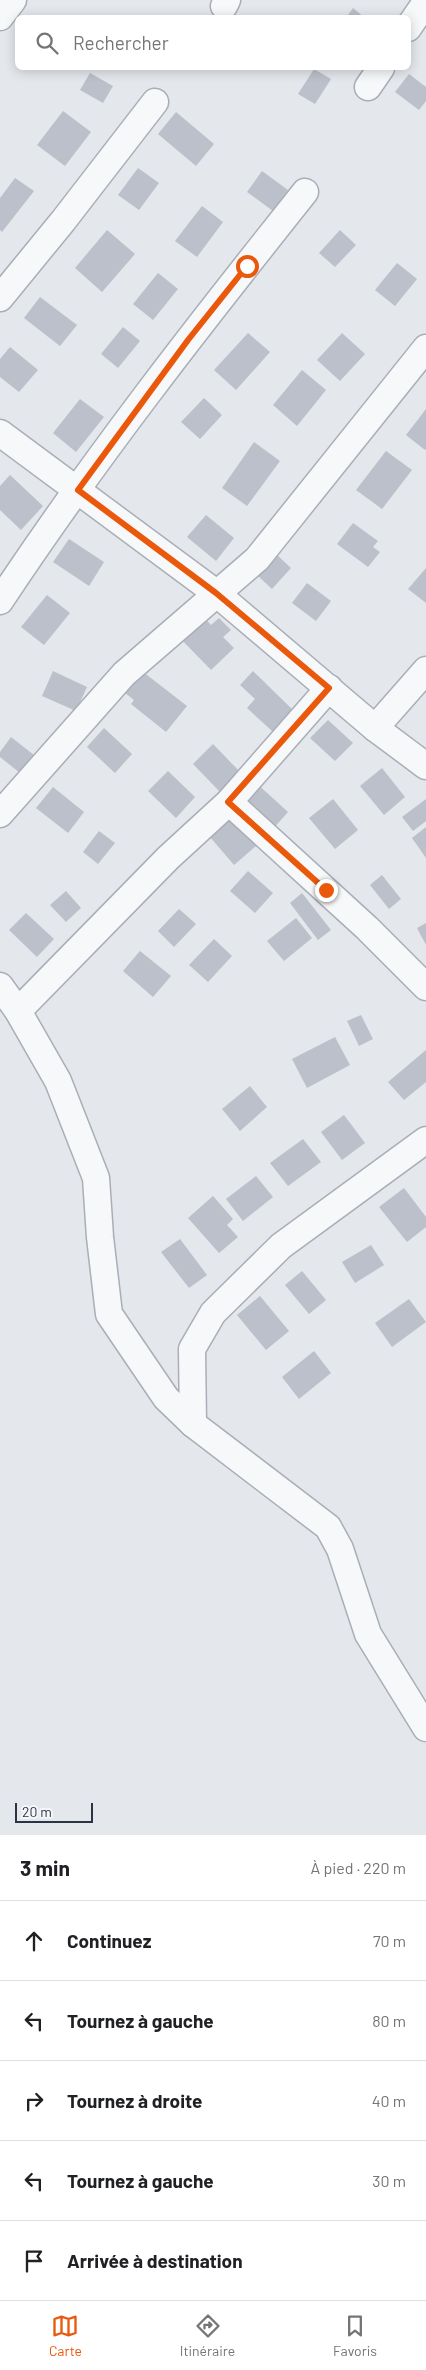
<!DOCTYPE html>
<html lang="fr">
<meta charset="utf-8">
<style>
:root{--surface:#fff;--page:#f6f6f6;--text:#202124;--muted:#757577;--line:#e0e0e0;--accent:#ea580c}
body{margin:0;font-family:Barlow,sans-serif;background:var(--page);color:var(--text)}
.scale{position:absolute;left:15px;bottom:12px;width:78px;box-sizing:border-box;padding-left:5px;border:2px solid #2b3445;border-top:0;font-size:14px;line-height:18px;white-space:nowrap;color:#2b3445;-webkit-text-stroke:4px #f4f6f9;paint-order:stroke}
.stop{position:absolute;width:15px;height:15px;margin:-11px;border:4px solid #ea580c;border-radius:50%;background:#fff}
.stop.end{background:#ea580c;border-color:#fff;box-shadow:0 1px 5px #0008}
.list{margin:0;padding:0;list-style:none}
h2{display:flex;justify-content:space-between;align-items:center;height:65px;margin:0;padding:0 20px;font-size:21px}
h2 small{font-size:16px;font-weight:400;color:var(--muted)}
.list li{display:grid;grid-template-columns:32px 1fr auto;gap:15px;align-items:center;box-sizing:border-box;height:80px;padding:0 20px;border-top:1px solid var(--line)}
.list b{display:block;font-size:19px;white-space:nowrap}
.list em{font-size:16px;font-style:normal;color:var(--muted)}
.icon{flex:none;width:28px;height:28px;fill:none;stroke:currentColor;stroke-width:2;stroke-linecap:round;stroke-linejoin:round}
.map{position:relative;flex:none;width:426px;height:1835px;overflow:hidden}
.search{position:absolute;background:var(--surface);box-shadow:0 2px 12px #0003;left:15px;right:15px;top:15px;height:55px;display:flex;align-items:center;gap:12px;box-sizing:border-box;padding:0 18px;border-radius:8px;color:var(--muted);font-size:19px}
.sheet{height:465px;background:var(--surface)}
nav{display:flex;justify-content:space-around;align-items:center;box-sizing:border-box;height:70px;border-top:1px solid var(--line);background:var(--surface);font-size:14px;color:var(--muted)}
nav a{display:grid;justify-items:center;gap:2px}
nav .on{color:var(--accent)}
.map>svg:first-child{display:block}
.building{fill:#bbc0ca}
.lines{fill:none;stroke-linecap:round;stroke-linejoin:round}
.street-casing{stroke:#a9aeb7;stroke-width:29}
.street{stroke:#f7f8fa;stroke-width:26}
.route{stroke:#ea580c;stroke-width:6}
</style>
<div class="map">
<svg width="426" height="1835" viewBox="0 0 426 1835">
<rect width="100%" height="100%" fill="#e4e7ec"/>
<g class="building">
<polygon points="353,8 365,18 346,18"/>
<polygon points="314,69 331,79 315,104 298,94"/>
<polygon points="90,73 113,86 103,103 80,90"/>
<polygon points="409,74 426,87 426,101 419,110 395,92"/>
<polygon points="63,111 91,132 65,166 37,145"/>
<polygon points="176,112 214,144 196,166 158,134"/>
<polygon points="138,168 159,183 139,210 118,195"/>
<polygon points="262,171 288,190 273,211 247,192"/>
<polygon points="15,178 34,191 2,232 0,230 0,198"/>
<polygon points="202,206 223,222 197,257 175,241"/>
<polygon points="107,230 135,254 102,292 75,268"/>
<polygon points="340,230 356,245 335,267 319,253"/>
<polygon points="397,263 417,279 395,306 375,290"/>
<polygon points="158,273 178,289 153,320 133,304"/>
<polygon points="40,297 77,325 60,346 24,318"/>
<polygon points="123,327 140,341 118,368 101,354"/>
<polygon points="248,333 270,352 236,390 214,370"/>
<polygon points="342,333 365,354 340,381 317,360"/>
<polygon points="10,347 38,370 19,392 0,377 0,359"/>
<polygon points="302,370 326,390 297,426 273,405"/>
<polygon points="204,398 222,415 200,439 181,422"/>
<polygon points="80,399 104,417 76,452 53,433"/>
<polygon points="426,409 426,449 425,450 406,435"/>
<polygon points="254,442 280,461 247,506 222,488"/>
<polygon points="386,451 412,470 382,509 356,490"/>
<polygon points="10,475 43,506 21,530 0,510 0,486"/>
<polygon points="206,515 234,538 216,561 187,537"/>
<polygon points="353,523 378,541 373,547 380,552 368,567 337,544"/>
<polygon points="69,539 104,562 89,586 53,562"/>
<polygon points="276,554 291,568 272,589 257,575"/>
<polygon points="426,568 426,603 408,589"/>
<polygon points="307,583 331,601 316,621 292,603"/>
<polygon points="47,595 70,613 44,645 21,627"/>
<polygon points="200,613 211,625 219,618 231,630 223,637 234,648 211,670 177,635"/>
<polygon points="138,668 187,706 166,732 131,704 134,700 120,689"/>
<polygon points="53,671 87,687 76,711 42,696"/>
<polygon points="253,671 294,711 273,732 247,708 255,699 240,685"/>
<polygon points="328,720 353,743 335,761 310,738"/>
<polygon points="104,728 132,754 115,773 87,747"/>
<polygon points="11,737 39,759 25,777 0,757 0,752"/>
<polygon points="213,744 240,772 220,792 193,764"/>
<polygon points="382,768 405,797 384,815 360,786"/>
<polygon points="168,771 195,797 176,818 148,791"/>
<polygon points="254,781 288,812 272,830 237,800"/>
<polygon points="53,787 84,812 68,833 36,808"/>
<polygon points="333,799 358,830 335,849 309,818"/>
<polygon points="426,799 426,821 413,831 402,817"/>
<polygon points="226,812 256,846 234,865 204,830"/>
<polygon points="426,827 426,858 412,838"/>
<polygon points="99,831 115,843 98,864 83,852"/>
<polygon points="248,871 273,893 255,913 230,891"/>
<polygon points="382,875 401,899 389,909 370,885"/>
<polygon points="66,891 81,908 66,922 50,905"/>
<polygon points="302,893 331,930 318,940 290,903"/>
<polygon points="179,909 196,924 174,947 158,931"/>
<polygon points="26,913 54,939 37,957 9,930"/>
<polygon points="296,918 312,938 284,961 267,941"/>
<polygon points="426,923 426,945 417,928"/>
<polygon points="214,939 232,956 208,982 189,965"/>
<polygon points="140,951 171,976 153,997 123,971"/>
<polygon points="361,1015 373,1039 359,1046 347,1021"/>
<polygon points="335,1037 350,1065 307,1088 292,1059"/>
<polygon points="426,1050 426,1082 404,1100 388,1082"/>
<polygon points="250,1086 267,1107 240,1131 222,1109"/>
<polygon points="344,1115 365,1143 342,1160 321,1132"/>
<polygon points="303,1139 321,1162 288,1186 270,1163"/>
<polygon points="256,1176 273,1197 243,1221 226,1199"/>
<polygon points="404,1188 426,1217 426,1227 407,1242 379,1207"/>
<polygon points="213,1196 233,1219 227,1225 238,1237 219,1253 188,1218"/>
<polygon points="180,1239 207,1275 189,1288 161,1252"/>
<polygon points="371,1245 384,1265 355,1283 342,1262"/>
<polygon points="302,1271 326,1300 309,1314 285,1285"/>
<polygon points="260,1296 289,1331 266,1350 237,1315"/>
<polygon points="409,1299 426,1322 392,1347 375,1323"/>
<polygon points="314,1351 331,1373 299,1399 282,1377"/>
</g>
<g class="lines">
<g class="street-casing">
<g id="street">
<polyline points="224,6 227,0"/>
<polyline points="0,17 13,0"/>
<polyline points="408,28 426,2"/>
<polyline points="368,87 381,68"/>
<polyline points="0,298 63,221 155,102"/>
<polyline points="0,433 216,593 375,728 426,766"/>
<path d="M0,601c94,-142 199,-276 305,-409"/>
<polyline points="375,728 426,670"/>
<polyline points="229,802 367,928 426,987"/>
<polyline points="0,814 124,674 257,559 426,348"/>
<polyline points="0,986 18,1011 58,1081 96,1178 100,1237 109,1314 166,1398 193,1424 328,1527 340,1549 368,1634 426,1728"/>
<polyline points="18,1011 168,858 229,802 329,688"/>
<polyline points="193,1424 192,1349 213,1313 281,1246 426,1140"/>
</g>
</g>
<use href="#street" class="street"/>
</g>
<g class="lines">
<polyline class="route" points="247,266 188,340 78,490 216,593 329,688 228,802 326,890"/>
</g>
</svg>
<div class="scale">20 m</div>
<div class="stop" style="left:247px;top:266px"></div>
<div class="stop end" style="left:326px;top:890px"></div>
<div class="search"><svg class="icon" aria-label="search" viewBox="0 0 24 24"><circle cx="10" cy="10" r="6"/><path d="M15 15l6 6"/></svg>Rechercher</div>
</div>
<section class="sheet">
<h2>3 min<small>À pied · 220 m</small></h2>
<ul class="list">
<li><svg class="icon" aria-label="ahead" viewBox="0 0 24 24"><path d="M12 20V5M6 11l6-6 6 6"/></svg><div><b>Continuez</b></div><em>70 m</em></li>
<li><svg class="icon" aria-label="left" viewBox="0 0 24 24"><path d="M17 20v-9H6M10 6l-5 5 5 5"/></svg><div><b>Tournez à gauche</b></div><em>80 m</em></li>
<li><svg class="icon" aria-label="right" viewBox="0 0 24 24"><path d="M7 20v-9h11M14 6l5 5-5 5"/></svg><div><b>Tournez à droite</b></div><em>40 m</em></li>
<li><svg class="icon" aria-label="left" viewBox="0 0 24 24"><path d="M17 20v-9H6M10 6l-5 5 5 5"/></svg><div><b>Tournez à gauche</b></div><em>30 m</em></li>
<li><svg class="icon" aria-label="arrive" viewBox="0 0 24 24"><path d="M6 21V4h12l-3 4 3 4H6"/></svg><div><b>Arrivée à destination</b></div></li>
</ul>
</section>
<nav>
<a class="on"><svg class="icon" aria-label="map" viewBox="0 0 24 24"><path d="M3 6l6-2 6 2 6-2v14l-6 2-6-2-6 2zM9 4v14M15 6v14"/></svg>Carte</a>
<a><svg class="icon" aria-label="directions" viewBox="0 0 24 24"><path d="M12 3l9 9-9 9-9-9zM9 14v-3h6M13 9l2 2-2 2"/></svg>Itinéraire</a>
<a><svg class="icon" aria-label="saved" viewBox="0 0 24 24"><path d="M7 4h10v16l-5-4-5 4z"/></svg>Favoris</a>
</nav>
